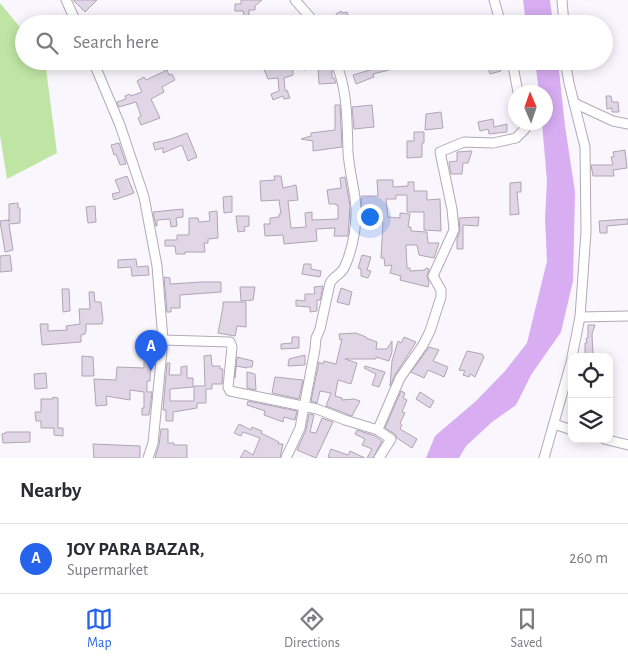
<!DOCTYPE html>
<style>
:root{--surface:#fff;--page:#f2f2f3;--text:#2b2b33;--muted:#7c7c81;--line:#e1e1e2;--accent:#2563eb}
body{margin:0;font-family:"Alegreya Sans",sans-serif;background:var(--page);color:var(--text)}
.controls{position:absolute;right:15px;bottom:15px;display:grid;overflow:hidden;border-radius:10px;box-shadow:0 2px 12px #0003}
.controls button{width:45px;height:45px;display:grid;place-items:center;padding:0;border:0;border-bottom:1px solid var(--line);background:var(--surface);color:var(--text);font:25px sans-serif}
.compass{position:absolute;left:508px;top:85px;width:45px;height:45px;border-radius:50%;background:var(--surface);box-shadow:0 2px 12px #0003;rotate:358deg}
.you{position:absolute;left:369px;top:216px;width:18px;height:18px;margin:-12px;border:4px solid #fff;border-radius:50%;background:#1a73e8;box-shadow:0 0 0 8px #1a73e833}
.badge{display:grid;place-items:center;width:32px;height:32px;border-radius:50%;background:var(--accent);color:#fff;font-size:16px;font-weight:700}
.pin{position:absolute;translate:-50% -41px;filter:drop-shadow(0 1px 2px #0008)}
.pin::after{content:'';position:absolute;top:26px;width:18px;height:15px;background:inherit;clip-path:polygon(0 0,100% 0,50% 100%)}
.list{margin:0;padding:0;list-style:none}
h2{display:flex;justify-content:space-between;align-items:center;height:65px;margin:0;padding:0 20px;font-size:21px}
h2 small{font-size:16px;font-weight:400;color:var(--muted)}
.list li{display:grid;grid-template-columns:32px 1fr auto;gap:15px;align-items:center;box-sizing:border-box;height:70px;padding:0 20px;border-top:1px solid var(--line)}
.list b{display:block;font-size:19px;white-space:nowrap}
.list p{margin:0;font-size:16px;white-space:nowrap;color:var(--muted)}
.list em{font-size:16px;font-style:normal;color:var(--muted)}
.icon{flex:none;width:28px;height:28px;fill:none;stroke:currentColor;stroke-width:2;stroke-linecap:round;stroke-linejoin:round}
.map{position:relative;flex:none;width:628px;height:458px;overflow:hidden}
.search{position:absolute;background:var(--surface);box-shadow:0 2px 12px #0003;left:15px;right:15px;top:15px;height:55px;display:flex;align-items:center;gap:12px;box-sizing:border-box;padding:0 18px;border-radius:28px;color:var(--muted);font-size:19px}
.sheet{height:135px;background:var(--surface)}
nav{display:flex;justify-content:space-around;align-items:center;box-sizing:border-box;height:70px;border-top:1px solid var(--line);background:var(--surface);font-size:14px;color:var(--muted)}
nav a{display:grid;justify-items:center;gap:2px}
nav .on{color:var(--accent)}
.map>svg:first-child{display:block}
.green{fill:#bfe5a4}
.water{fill:#d8adf2}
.building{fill:#e0d6e6;stroke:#afa5b5}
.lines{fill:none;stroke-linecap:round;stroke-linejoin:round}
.street-casing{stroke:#b2a9b9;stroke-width:11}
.street{stroke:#fff;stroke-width:9}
</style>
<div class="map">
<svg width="628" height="458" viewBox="0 0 628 458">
<rect width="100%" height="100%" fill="#faf6fd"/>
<polygon class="green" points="0,3 24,32 24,61 45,61 57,153 7,179 0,135"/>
<g class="water">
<polygon points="523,0 550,0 553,24 526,24"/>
<polygon points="535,61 558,61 565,126 575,192 573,281 561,332 531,375 516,405 492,422 466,446 459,458 426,458 435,436 476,401 505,371 527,343 547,261 545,218 547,181 542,123 546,122 546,92 539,92"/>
</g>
<g class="building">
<polygon points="73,0 97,0 85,12"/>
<polygon points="241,0 262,0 255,6 255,10 249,10 249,16 244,16 243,11 235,11 235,4 241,4"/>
<polygon points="341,11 342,13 347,12 351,24 341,24 336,14"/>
<polygon points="277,61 293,61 293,75 284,78 285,91 287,90 290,98 284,99 283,96 273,100 271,94 279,91 278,78 268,79 263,67 269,66 269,64"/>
<polygon points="314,61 329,61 332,71 332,78 334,78 336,83 319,84 318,67 304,70 303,64"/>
<polygon points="371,61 389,61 389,70 373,74 374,77 356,84 353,75 373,69"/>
<polygon points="486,61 498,61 501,71 490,74"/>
<polygon points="167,70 169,75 172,74 175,80 162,87 164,92 151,99 160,118 141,125 138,118 141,116 136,102 119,107 117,102 126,99 125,96 130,94 131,96 142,92 137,81 144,77 146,80"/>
<polygon points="606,96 611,96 612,102 618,102 619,112 612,112 612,108 607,109"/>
<polygon points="335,105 340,105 342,147 313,151 313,141 301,139 311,136 311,133 335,130"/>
<polygon points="372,105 374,127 354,129 352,107"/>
<polygon points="441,112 443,128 425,130 426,114"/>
<polygon points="493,119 494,127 507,124 507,132 489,134 488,129 480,131 478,122"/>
<polygon points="414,132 424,132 424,143 422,143 422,157 407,158 407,141 414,141"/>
<polygon points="187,133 197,157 188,161 182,145 163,153 163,148 155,150 153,143 171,139"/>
<polygon points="119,143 126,164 120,165 116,154 114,155 111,145"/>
<polygon points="625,150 627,168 613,170 614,176 593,176 591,165 613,165 611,157 614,157 613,152"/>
<polygon points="472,151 468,163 463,163 462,174 451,174 449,162 457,161 457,152"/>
<polygon points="127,176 134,193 114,200 112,194 120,192 115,180"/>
<polygon points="274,176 281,176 283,188 296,185 298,200 288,201 291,228 306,227 305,213 312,212 312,220 338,219 338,205 336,205 336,204 329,204 327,190 341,188 340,178 345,177 350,206 348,236 334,236 335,228 316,229 317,241 284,244 283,235 265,236 264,224 270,224 270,218 279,217 279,214 281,214 279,200 261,201 260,181 275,180"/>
<polygon points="377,180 393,180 393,187 408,186 408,182 414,182 414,191 427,191 427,200 440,199 441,231 424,230 424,212 407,212 407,195 396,195 396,199 386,199 388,217 400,218 400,213 410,214 408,227 411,227 411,231 427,232 428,243 439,243 434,258 419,255 417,245 406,245 407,268 410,268 410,271 425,270 426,268 429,269 427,276 429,282 428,287 400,280 401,276 390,273 392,265 385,266 384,258 381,258 383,222 375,222 376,213 364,214 364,220 362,220 361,196 378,196"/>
<polygon points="521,182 521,192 517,192 519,214 510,215 510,183"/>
<polygon points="232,196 232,212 224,213 223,197"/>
<polygon points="18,203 18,208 20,208 20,223 9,224 13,250 5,252 0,221 9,220 9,222 9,204"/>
<polygon points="95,206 96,222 88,223 86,207"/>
<polygon points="183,209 183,217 176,218 177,226 171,227 170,219 157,220 157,226 156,226 153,212"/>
<polygon points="217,211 218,238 208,239 208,243 204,243 205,252 185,252 185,254 176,254 175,246 165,246 165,240 177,240 177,235 189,235 189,218 198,218 199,222 210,221 209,212"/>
<polygon points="236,216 249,216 249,226 244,227 245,231 238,232"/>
<polygon points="479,217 478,226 463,225 463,249 457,249 457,239 460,230 459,218"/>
<polygon points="628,219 628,224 607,226 607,233 600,233 599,221"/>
<polygon points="10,255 12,271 0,272 0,256"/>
<polygon points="362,255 371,257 367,270 371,271 368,278 361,276 361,269 358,268"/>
<polygon points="136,259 137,267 148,266 149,275 132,276 131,267 118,268 118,260"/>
<polygon points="304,264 311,264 311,269 321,271 320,277 302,274"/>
<polygon points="164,277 170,278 170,284 201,282 221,282 221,292 180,295 180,308 171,308 171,312 167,312"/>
<polygon points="323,286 320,300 317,300 317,311 310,312 310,307 296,306 296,300 305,301 305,294 315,294 314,287"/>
<polygon points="240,287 255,287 253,300 241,301"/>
<polygon points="341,288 352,292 349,305 337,302"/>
<polygon points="62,289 69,289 70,311 63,312"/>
<polygon points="89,292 94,292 95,302 101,302 103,320 102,324 86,324 86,331 85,334 81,335 81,342 42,345 40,324 48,324 48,331 67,330 66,326 80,324 79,309 90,309"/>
<polygon points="223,302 246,302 246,327 237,326 235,336 218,333 223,307"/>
<polygon points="588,325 595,325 592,334 593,355 585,356 585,343 587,343 586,338 588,338"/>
<polygon points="356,333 366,337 366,338 377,342 376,349 387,349 392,341 392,352 389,361 376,357 376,359 345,359 357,363 351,384 338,380 335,396 342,398 342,400 354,399 360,401 352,416 326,406 331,393 320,391 317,403 311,401 319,362 323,364 324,361 336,364 342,339 340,340 339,334"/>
<polygon points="292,337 299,337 299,348 281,349 281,344 292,343"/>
<polygon points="404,337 416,342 395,375 390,386 392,361 398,341 401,343"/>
<polygon points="429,347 439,350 433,361 448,367 444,377 428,370 424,378 411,372"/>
<polygon points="144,348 151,348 150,381 147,381 147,392 152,392 149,415 142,415 142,408 144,408 144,392 130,390 130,400 106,396 107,405 96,406 94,379 116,380 117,367 144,368"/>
<polygon points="467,351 482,354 484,357 475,377 470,374 469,377 463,375 465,371 459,370"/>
<polygon points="211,355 212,366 220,366 220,369 223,369 222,384 212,384 212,389 206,389 206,403 197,403 197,408 173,412 173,421 166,421 166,410 163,410 167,363 170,363 169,375 181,375 181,367 187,366 187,378 193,378 193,387 170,389 170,401 194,401 194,386 205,386 204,356"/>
<polygon points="305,355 305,365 288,366 289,359"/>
<polygon points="82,356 93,357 94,376 82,376"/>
<polygon points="237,357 253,361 252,367 247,367 247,368 236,366 235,378"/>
<polygon points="365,366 385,372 379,387 372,385 376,374 364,368"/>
<polygon points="247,372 255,374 256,390 247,388"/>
<polygon points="46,373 47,388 35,389 34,374"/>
<polygon points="275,377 303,380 299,399 272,393"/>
<polygon points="401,391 405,393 403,398 407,400 402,412 405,413 400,423 402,425 400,429 417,439 412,448 397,438 395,434 385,428"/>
<polygon points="420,392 434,401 430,408 416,399"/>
<polygon points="53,397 58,398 58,428 63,428 63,436 54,435 54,428 41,428 41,421 36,421 35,412 41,412 41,399 53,399"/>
<polygon points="248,401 297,411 295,420 284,417 283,422 264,415 265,411 247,405"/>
<polygon points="309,414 314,415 310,432 316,433 322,418 333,422 316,458 297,450 306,430"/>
<polygon points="239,424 251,430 252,427 262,431 261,433 279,442 278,444 283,444 280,458 240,458 245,450 253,455 260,438 243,432 241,436 234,433"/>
<polygon points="161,429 168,429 168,443 174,443 174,445 187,445 187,458 155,458 159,445"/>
<polygon points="357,430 375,436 382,441 373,458 367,458 372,449 362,445 365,439 355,434"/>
<polygon points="6,432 30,432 30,442 3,443 2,434 6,433"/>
<polygon points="93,444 140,446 140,458 94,458"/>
<polygon points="331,449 348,455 350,451 365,458 332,458 328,457"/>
</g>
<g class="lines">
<g class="street-casing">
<g id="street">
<polyline points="66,0 77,24"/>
<polyline points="295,0 316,24"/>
<polyline points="494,0 501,24"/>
<polyline points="562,0 564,24"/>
<polyline points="93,61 120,125 144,197 157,266 163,340 153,443 148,458"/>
<polyline points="512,61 518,92"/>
<polyline points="565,61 569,83 585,147 586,232 580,317 572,357"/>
<polyline points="574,103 613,121 628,124"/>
<polyline points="580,317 628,316"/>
<polyline points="163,340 230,342 232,347 228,387 230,391 317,409 345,420 378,430"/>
<polyline points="554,424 572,430"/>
<polyline points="604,439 628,445"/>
<path d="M286,458l14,-30 15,-79 1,-11 4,-9 10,-46c4,-7 12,-9 15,-17 9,-20 13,-47 10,-68 -2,-15 -6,-30 -7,-46 -1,-30 0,-63 -13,-91"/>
<polyline points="379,458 391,439 379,431 378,429 400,378 423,345 430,331 441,297 441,290 433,276 454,230 452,209 440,152 464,142 493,143 516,138 525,129 523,122"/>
<polyline points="544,458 572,359"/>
</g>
</g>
<use href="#street" class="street"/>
</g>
</svg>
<div class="controls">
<button><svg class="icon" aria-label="locate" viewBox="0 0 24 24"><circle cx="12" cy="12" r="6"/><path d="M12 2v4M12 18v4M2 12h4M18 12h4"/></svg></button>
<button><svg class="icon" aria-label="layers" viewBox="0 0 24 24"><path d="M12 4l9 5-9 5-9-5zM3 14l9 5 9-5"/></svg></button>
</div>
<svg class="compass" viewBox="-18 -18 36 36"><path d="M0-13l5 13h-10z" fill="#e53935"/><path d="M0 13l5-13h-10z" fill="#7c7c81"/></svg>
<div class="you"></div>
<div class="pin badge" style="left:151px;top:371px">A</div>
<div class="search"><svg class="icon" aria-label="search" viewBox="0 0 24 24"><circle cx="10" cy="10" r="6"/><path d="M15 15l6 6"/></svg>Search here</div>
</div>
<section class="sheet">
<h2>Nearby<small></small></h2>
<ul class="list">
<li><span class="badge">A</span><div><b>JOY PARA BAZAR,</b><p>Supermarket</p></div><em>260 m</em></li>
</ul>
</section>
<nav>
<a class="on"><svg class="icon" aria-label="map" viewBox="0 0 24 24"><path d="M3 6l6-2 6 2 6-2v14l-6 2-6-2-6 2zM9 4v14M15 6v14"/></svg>Map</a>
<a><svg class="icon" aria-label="directions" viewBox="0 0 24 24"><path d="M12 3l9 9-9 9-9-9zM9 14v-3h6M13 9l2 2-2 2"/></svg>Directions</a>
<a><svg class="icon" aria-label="saved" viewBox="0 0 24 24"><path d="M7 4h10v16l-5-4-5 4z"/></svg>Saved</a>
</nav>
